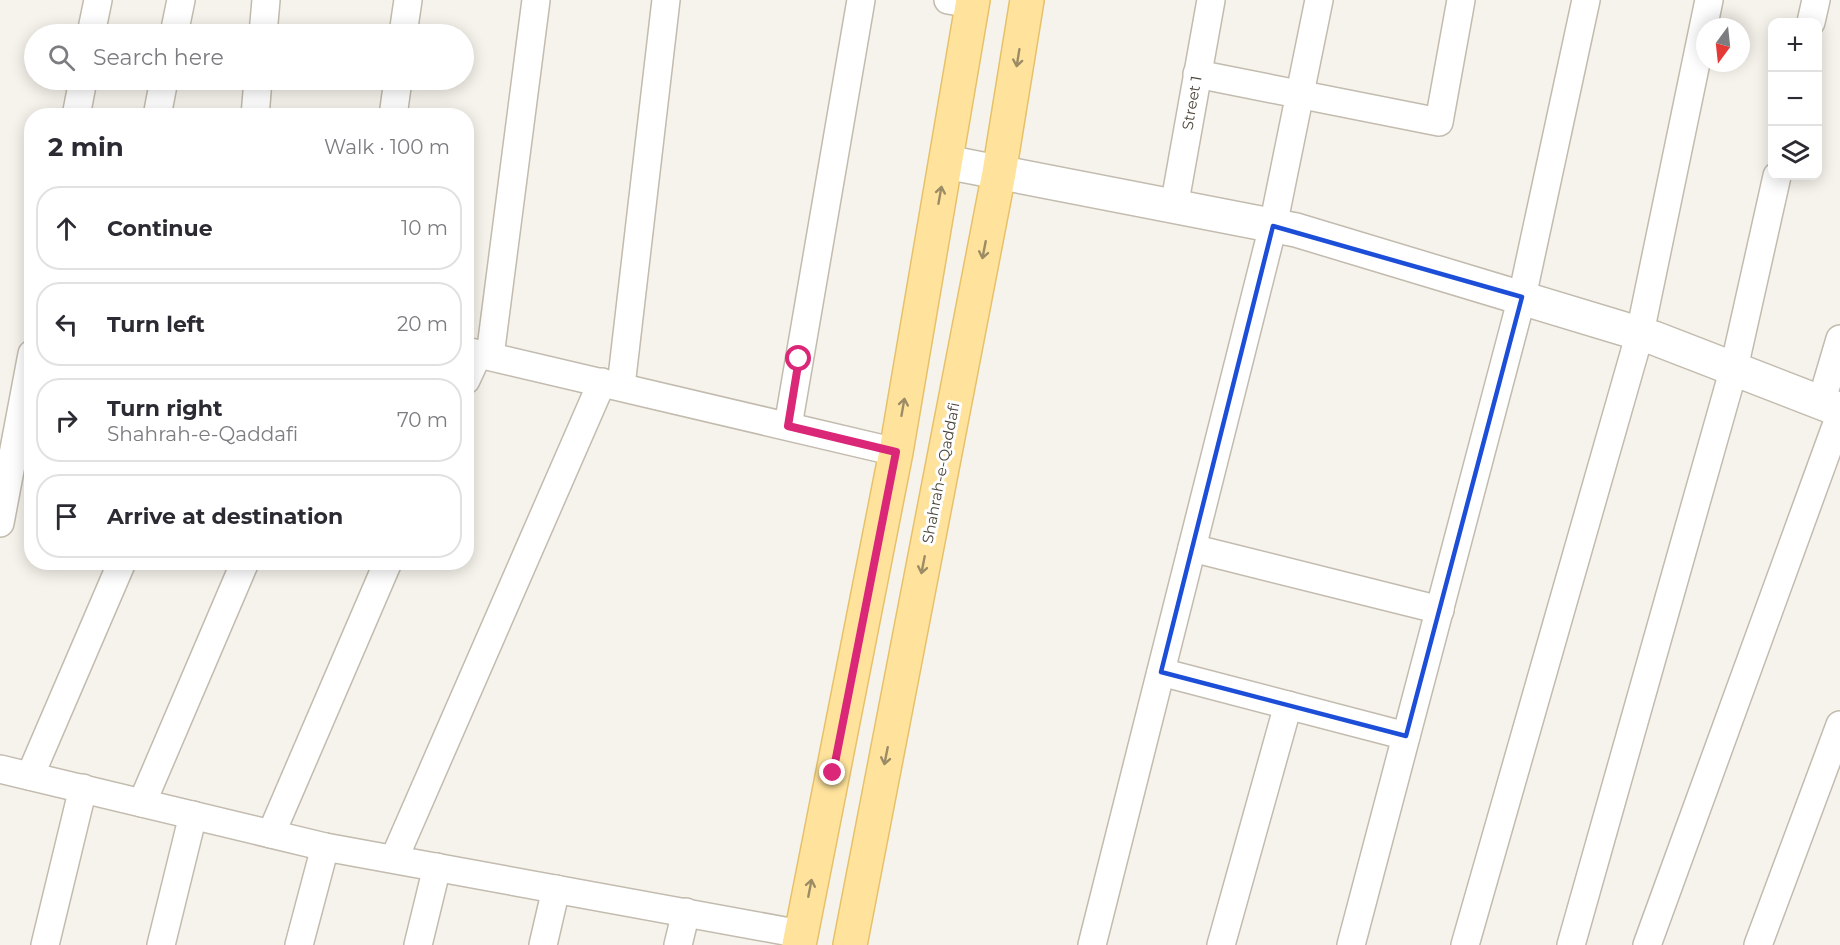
<!DOCTYPE html>
<meta charset="utf-8">
<style>
:root{--surface:#fff;--page:#f7f7f7;--text:#2b2b33;--muted:#7c7c81;--line:#e1e1e2}
body{margin:0;font-family:Montserrat,sans-serif;background:var(--page);color:var(--text)}
.controls{position:absolute;right:18px;top:18px;display:grid;overflow:hidden;border-radius:12px;box-shadow:0 3px 15px #0003}
.controls button{width:54px;height:54px;display:grid;place-items:center;padding:0;border:0;border-bottom:2px solid var(--line);background:var(--surface);color:var(--text);font:30px sans-serif}
.compass{position:absolute;left:1696px;top:18px;width:54px;height:54px;border-radius:50%;background:var(--surface);box-shadow:0 3px 15px #0003;rotate:195deg}
.stop{position:absolute;width:18px;height:18px;margin:-14px;border:4px solid #db2777;border-radius:50%;background:#fff}
.stop.end{background:#db2777;border-color:#fff;box-shadow:0 2px 6px #0008}
.list{margin:0;padding:0;list-style:none}
h2{display:flex;justify-content:space-between;align-items:center;height:78px;margin:0;padding:0 24px;font-size:26px}
h2 small{font-size:20px;font-weight:400;color:var(--muted)}
.list li{display:grid;grid-template-columns:39px 1fr auto;gap:18px;align-items:center;box-sizing:border-box;height:84px;margin:0 12px 12px;padding:0 12px;border:2px solid var(--line);border-radius:24px}
.list b{display:block;font-size:22px;white-space:nowrap}
.list p{margin:0;font-size:20px;white-space:nowrap;color:var(--muted)}
.list em{font-size:20px;font-style:normal;color:var(--muted)}
.icon{flex:none;width:33px;height:33px;fill:none;stroke:currentColor;stroke-width:2;stroke-linecap:round;stroke-linejoin:round}
.map{position:relative;flex:none;width:1840px;height:945px;overflow:hidden}
.search{position:absolute;background:var(--surface);box-shadow:0 3px 15px #0003;left:24px;top:24px;width:450px;height:66px;display:flex;align-items:center;gap:15px;box-sizing:border-box;padding:0 21px;border-radius:33px;color:var(--muted);font-size:22px}
.panel{position:absolute;background:var(--surface);box-shadow:0 3px 15px #0003;left:24px;top:108px;width:450px;height:462px;border-radius:24px}
.map>svg:first-child{display:block}
.lines{fill:none;stroke-linecap:round;stroke-linejoin:round}
.minor-casing{stroke:#c2bbae;stroke-width:30}
.tertiary-casing{stroke:#c2bbae;stroke-width:36}
.primary-casing{stroke:#e6c16a;stroke-width:36}
.minor{stroke:#fff;stroke-width:27}
.tertiary{stroke:#fff;stroke-width:33}
.primary{stroke:#ffe39c;stroke-width:33}
.oneway{stroke:#9c8c66}
.route{stroke:#db2777;stroke-width:8}
.marked{fill:none;stroke:#1d4ed8;stroke-width:4.5;stroke-linejoin:round}
.labels{text-anchor:middle;stroke-width:6;stroke-linejoin:round;paint-order:stroke}
.street-label{font-size:15px;fill:#4b4439;stroke:#fff}
</style>
<div class="map">
<svg width="1840" height="945" viewBox="0 0 1840 945">
<rect width="100%" height="100%" fill="#f6f3ec"/>
<g class="lines">
<g class="minor-casing">
<g id="minor">
<polyline points="948,0 972,4"/>
<polyline points="1811,22 1816,0"/>
<polyline points="91,34 98,0"/>
<polyline points="174,34 181,0"/>
<polyline points="263,34 266,0"/>
<polyline points="403,34 408,0"/>
<polyline points="1197,74 1439,122 1461,0"/>
<polyline points="76,116 83,80"/>
<polyline points="157,116 164,80"/>
<polyline points="255,116 258,80"/>
<polyline points="393,116 398,80"/>
<polyline points="1174,207 1211,0"/>
<polyline points="466,351 896,452"/>
<polyline points="490,356 536,0"/>
<polyline points="466,380 478,354"/>
<polyline points="621,386 666,0"/>
<polyline points="1821,403 1840,339"/>
<polyline points="788,426 861,0"/>
<polyline points="0,523 32,354"/>
<polyline points="1192,548 1440,610"/>
<polyline points="1161,672 1406,736"/>
<polyline points="0,769 325,847 801,934"/>
<polyline points="30,776 122,562"/>
<polyline points="142,803 245,562"/>
<polyline points="271,834 388,562"/>
<polyline points="394,859 602,382"/>
<polyline points="45,945 83,788"/>
<polyline points="161,945 193,815"/>
<polyline points="299,945 325,847"/>
<polyline points="418,945 437,867"/>
<polyline points="543,945 556,889"/>
<polyline points="678,945 686,912"/>
<polyline points="1092,945 1273,226 1319,0"/>
<polyline points="1221,945 1288,705"/>
<polyline points="1351,945 1522,297 1586,0"/>
<polyline points="1465,945 1640,333 1709,0"/>
<polyline points="1571,945 1734,368 1777,176"/>
<polyline points="1647,945 1840,415"/>
<polyline points="1758,945 1840,725"/>
</g>
</g>
<g class="tertiary-casing">
<polyline id="tertiary" points="946,162 1296,230 1654,338 1840,410"/>
</g>
<g class="primary-casing">
<g id="primary">
<polyline points="799,945 896,452 973,0"/>
<polyline points="850,945 999,173 1027,0"/>
</g>
</g>
<use href="#minor" class="minor"/>
<use href="#tertiary" class="tertiary"/>
<use href="#primary" class="primary"/>
</g>
<defs><path id="oneway-shaft" d="M-6 0H5M1.5-3L5.5 0L1.5 3" fill="none" stroke-width="1.6" stroke-linecap="round" stroke-linejoin="round" transform="scale(1.5)"/></defs>
<g class="oneway">
<use href="#oneway-shaft" transform="translate(1018 58) rotate(99)"/>
<use href="#oneway-shaft" transform="translate(940 195) rotate(-80)"/>
<use href="#oneway-shaft" transform="translate(984 250) rotate(101)"/>
<use href="#oneway-shaft" transform="translate(903 407) rotate(-80)"/>
<use href="#oneway-shaft" transform="translate(923 565) rotate(101)"/>
<use href="#oneway-shaft" transform="translate(886 756) rotate(101)"/>
<use href="#oneway-shaft" transform="translate(810 888) rotate(-79)"/>
</g>
<g class="lines">
<polyline class="route" points="799,359 788,426 896,452 833,773"/>
</g>
<path class="marked" d="M1273,226l249,71 -116,439 -245,-64z"/>
<g class="labels">
<g class="street-label">
<text transform="translate(1192 103) rotate(-80)" y="5">Street 1</text>
<text transform="translate(941 473) rotate(-79)" y="5">Shahrah-e-Qaddafi</text>
</g>
</g>
</svg>
<div class="controls">
<button>+</button>
<button>−</button>
<button><svg class="icon" aria-label="layers" viewBox="0 0 24 24"><path d="M12 4l9 5-9 5-9-5zM3 14l9 5 9-5"/></svg></button>
</div>
<svg class="compass" viewBox="-18 -18 36 36"><path d="M0-13l5 13h-10z" fill="#e53935"/><path d="M0 13l5-13h-10z" fill="#7c7c81"/></svg>
<div class="stop" style="left:799px;top:359px"></div>
<div class="stop end" style="left:833px;top:773px"></div>
<div class="search"><svg class="icon" aria-label="search" viewBox="0 0 24 24"><circle cx="10" cy="10" r="6"/><path d="M15 15l6 6"/></svg>Search here</div>
<section class="panel">
<h2>2 min<small>Walk · 100 m</small></h2>
<ul class="list">
<li><svg class="icon" aria-label="ahead" viewBox="0 0 24 24"><path d="M12 20V5M6 11l6-6 6 6"/></svg><div><b>Continue</b></div><em>10 m</em></li>
<li><svg class="icon" aria-label="left" viewBox="0 0 24 24"><path d="M17 20v-9H6M10 6l-5 5 5 5"/></svg><div><b>Turn left</b></div><em>20 m</em></li>
<li><svg class="icon" aria-label="right" viewBox="0 0 24 24"><path d="M7 20v-9h11M14 6l5 5-5 5"/></svg><div><b>Turn right</b><p>Shahrah-e-Qaddafi</p></div><em>70 m</em></li>
<li><svg class="icon" aria-label="arrive" viewBox="0 0 24 24"><path d="M6 21V4h12l-3 4 3 4H6"/></svg><div><b>Arrive at destination</b></div></li>
</ul>
</section>
</div>
